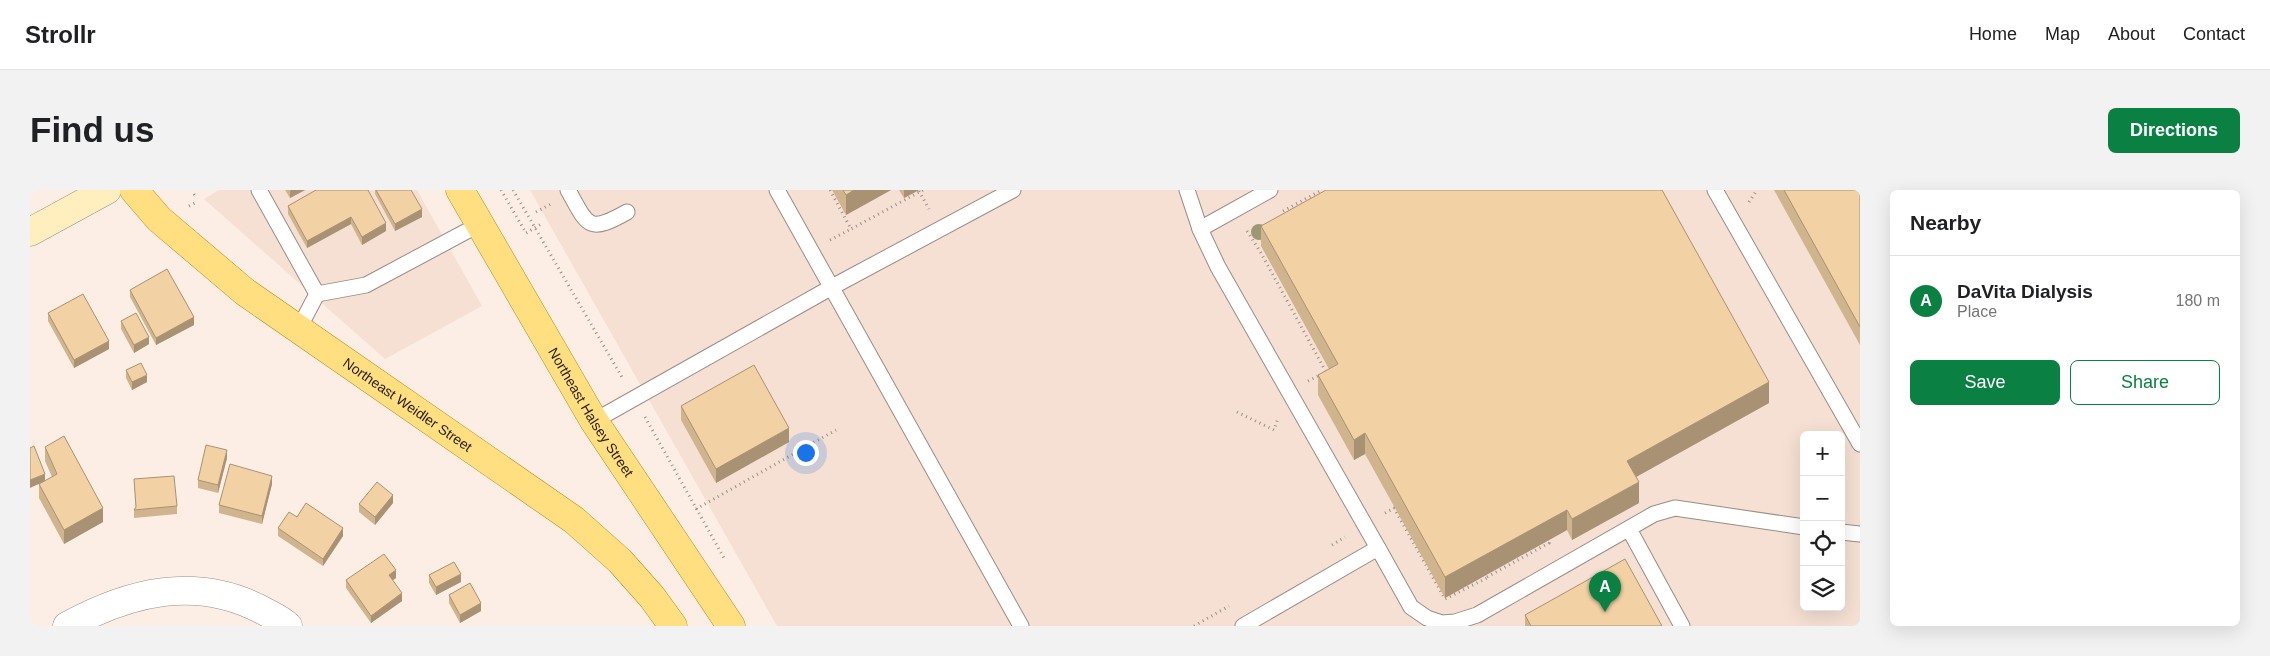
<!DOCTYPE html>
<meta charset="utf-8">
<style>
:root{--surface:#fff;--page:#f2f2f2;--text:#202124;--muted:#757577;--line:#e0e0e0;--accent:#0b8043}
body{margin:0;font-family:Helvetica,sans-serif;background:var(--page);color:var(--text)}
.controls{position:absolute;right:15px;bottom:15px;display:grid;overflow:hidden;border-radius:8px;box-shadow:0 5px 20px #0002}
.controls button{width:45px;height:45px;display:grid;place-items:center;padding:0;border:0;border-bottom:1px solid var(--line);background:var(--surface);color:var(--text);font:25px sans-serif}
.you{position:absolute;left:775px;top:262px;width:18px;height:18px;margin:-12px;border:4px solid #fff;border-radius:50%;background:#1a73e8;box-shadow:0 0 0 8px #1a73e833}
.badge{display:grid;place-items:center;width:32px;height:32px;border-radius:50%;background:var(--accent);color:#fff;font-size:16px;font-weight:700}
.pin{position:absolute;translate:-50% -41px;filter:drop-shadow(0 1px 2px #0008)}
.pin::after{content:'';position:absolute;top:26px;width:18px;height:15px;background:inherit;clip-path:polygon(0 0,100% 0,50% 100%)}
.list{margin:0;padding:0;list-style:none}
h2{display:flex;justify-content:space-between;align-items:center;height:65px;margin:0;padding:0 20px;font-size:21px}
h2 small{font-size:16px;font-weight:400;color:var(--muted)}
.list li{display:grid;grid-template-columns:32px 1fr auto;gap:15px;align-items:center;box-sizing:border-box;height:90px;padding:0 20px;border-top:1px solid var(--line)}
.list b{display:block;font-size:19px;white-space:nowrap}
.list p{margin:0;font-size:16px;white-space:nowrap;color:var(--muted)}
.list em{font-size:16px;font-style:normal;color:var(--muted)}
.actions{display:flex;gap:10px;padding:15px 20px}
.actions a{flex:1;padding:11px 0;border:1px solid var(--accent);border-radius:8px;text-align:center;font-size:18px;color:var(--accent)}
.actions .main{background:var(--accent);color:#fff}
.icon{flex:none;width:28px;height:28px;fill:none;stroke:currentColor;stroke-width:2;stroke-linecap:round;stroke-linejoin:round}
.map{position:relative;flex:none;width:1830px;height:436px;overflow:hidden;border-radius:8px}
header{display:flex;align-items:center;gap:30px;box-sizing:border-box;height:70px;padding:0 25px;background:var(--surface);border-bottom:1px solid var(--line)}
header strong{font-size:24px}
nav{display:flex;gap:28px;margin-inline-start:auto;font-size:18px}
.intro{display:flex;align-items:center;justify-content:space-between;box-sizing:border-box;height:120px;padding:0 30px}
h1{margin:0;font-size:35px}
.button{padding:12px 22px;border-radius:8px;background:var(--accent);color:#fff;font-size:18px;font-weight:700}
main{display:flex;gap:30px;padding:0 30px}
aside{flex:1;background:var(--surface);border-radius:8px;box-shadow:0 5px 20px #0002}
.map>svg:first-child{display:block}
.built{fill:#f5e0d3;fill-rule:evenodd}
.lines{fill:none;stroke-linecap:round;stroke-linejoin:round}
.service-casing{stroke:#998d85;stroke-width:17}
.minor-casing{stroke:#998d85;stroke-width:29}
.secondary-casing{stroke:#998d85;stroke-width:29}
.primary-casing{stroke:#b38e26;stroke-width:29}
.path{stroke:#998f89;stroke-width:3;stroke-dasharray:1 4;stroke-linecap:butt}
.service{stroke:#fff;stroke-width:15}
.minor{stroke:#fff;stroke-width:28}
.secondary{stroke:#ffefbf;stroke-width:28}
.primary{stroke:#ffdf80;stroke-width:28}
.tree{fill:#9b9874}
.wall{fill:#d0b48d}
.shaded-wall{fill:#a99273}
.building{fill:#f2d1a4;stroke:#a99273}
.labels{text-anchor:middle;stroke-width:4;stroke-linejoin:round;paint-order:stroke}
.street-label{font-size:14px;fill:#26211e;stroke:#fff}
</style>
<header>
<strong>Strollr</strong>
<nav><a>Home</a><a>Map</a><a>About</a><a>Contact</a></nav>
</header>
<div class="intro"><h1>Find us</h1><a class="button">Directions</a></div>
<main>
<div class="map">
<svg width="1830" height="436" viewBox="0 0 1830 436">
<rect width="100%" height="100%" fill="#fceee5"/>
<g class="built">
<polygon points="189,0 387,0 452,116 355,169 174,9"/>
<path d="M500,0h1330v436h-1083zM1774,245h37v172h-37z"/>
</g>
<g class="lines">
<g class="service-casing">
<g id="service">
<polyline points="229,0 287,104"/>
<path d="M538,0c20,36 20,44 59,22"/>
<polyline points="747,0 991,436"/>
<polyline points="1157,0 1170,39 1188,77 1348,358"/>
<polyline points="1685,0 1830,254"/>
<polyline points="1170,39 1240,0"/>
<polyline points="268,140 287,104 336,95 450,34"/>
<polyline points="564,231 802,97 983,0"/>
<polyline points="1599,339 1652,436"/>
<polyline points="1811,342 1830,344"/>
<polyline points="1213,436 1348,358 1381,417 1397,428 1412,433 1425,432 1447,425 1624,324 1645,318 1774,337"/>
</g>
</g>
<g class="minor-casing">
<path id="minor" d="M37,436c62,-34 129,-51 195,-16 9,5 19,9 26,16"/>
</g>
<g class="secondary-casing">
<polyline id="secondary" points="0,42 77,0"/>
</g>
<g class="primary-casing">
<g id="primary">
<path id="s1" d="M104,0l25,29 86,73 329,228 46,41 32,36 21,29"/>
<path id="s2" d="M430,0l134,231 137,205"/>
</g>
</g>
<g class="path">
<polyline points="471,0 496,43 513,33"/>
<polyline points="483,0 593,189"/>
<polyline points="800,0 821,39 893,0"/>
<polyline points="889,1 899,19"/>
<polyline points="164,4 166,7"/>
<polyline points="1719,12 1727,0"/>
<polyline points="159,16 165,13"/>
<polyline points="1253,21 1292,0"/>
<polyline points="506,22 521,14"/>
<polyline points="1217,41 1231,63 1296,182"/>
<polyline points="800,50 821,39"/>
<polyline points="1278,191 1290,185"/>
<polyline points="1207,222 1244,240 1248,228"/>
<polyline points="615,227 694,368"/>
<polyline points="666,319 806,240"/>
<polyline points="1355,323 1364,318 1415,409 1457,388"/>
<polyline points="1302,355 1315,347"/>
<polyline points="1457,387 1519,353 1516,348"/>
<polyline points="1164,436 1199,416"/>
</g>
<use href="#service" class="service"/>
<use href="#minor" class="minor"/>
<use href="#secondary" class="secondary"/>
<use href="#primary" class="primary"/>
</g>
<circle class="tree" cx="1229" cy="42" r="8"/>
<g class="wall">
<polygon points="255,0 275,0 260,8"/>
<polygon points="286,0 356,41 332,55 321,34 277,58 258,24 258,16"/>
<polygon points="345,0 381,0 392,27 365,41 345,4"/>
<polygon points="802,0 861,0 816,25"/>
<polygon points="869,0 889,0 874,8"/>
<polygon points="1744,0 1830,0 1830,155"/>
<polygon points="1231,36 1739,213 1606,287 1609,313 1542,350 1537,340 1415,408 1335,264 1324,270 1288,205 1288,185 1299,179 1231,56"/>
<polygon points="100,100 164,135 126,155 100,107"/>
<polygon points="18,123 79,159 44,178 18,131"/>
<polygon points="91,131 119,154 104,163 91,139"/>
<polygon points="96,180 117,192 102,200 96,188"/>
<polygon points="651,216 759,252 686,293 651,230"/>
<polygon points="15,257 73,332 34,354 9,308 9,294 22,287 15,271"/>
<polygon points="197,268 188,303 168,298 168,290"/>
<polygon points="104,289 147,316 147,324 104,328 104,320 106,318"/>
<polygon points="242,294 232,334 189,323 189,315"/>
<polygon points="363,313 345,335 329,322 329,314"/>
<polygon points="267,327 313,346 293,376 248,346 248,338"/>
<polygon points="399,385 431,392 406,405 399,393"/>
<polygon points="366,388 362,390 372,411 341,433 316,398 316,390"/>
<polygon points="419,405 451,421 430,433 419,413"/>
<polygon points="1495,425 1632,436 1495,436"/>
</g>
<g class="shaded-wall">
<polygon points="261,0 275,0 260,8 260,1"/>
<polygon points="824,0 861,0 816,25 816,5"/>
<polygon points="874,0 889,0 874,8"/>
<polygon points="392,19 392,27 365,41 365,34"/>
<polygon points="321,27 321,34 277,58 277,51"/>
<polygon points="356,33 356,41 332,55 332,47"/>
<polygon points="164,127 164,135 126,155 126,148"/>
<polygon points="119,147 119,154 104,163 104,155"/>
<polygon points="79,151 79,159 44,178 44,170"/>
<polygon points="117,185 117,192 102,200 102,192"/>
<polygon points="1739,192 1739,213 1597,292 1597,271"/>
<polygon points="759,238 759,252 686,293 686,279"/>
<polygon points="1335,243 1335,264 1324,270 1324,250"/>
<polygon points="197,260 197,268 188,303 188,295"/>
<polygon points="15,284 15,291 0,298 0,290"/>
<polygon points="242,286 242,294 232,334 232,326"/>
<polygon points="1609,292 1609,313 1542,350 1542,329"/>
<polygon points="363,305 363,313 345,335 345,327"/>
<polygon points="73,318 73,332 34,354 34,340"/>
<polygon points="1537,320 1537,340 1415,408 1415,387"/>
<polygon points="313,338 313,346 293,376 293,369"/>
<polygon points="366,380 366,388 359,393 359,385"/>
<polygon points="431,384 431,392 406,405 406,397"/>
<polygon points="372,403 372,411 341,433 341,426"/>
<polygon points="451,413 451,421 430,433 430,425"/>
</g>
<g class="building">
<polygon points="286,0 338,0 356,33 332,47 321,27 277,51 258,16"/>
<polygon points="346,0 381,0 392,19 365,34"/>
<polygon points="813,0 824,0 816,5"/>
<polygon points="1296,0 1632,0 1739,192 1597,271 1609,292 1542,329 1537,320 1415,387 1335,243 1324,250 1288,185 1308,174 1231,36"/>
<polygon points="1754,0 1830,0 1830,137"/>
<polygon points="137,79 164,127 126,148 100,100"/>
<polygon points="53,104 79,151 44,170 18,123"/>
<polygon points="106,123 119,147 104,155 91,131"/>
<polygon points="111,173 117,185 102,192 96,180"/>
<polygon points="724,175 759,238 686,279 651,216"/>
<polygon points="34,246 73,318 34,340 9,294 27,284 15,257"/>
<polygon points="176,255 197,260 188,295 168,290"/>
<polygon points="4,256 15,284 0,290 0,258"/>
<polygon points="200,274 242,286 232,326 189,315"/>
<polygon points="144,286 147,316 104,320 106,317 104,289"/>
<polygon points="347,292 363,305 345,327 329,314"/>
<polygon points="276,313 313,338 293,369 248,338 259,322 267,327"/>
<polygon points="354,364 366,380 359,385 372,403 341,426 316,390"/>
<polygon points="1595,369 1632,436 1501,436 1495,425"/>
<polygon points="424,372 431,384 406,397 399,385"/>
<polygon points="440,393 451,413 430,425 419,405"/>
</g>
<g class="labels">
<g class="street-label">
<text dy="5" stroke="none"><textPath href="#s1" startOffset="349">Northeast Weidler Street</textPath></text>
<text dy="5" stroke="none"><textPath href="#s2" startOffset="258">Northeast Halsey Street</textPath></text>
</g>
</g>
</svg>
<div class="controls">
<button>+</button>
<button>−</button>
<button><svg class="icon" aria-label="locate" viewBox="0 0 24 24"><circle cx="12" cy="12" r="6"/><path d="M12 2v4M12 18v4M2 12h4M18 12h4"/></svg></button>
<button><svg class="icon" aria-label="layers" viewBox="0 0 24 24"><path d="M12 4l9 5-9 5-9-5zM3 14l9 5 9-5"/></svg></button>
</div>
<div class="you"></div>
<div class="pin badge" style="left:1575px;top:422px">A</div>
</div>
<aside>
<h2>Nearby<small></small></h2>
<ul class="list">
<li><span class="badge">A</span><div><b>DaVita Dialysis</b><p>Place</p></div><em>180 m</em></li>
</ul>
<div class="actions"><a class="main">Save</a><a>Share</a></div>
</aside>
</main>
